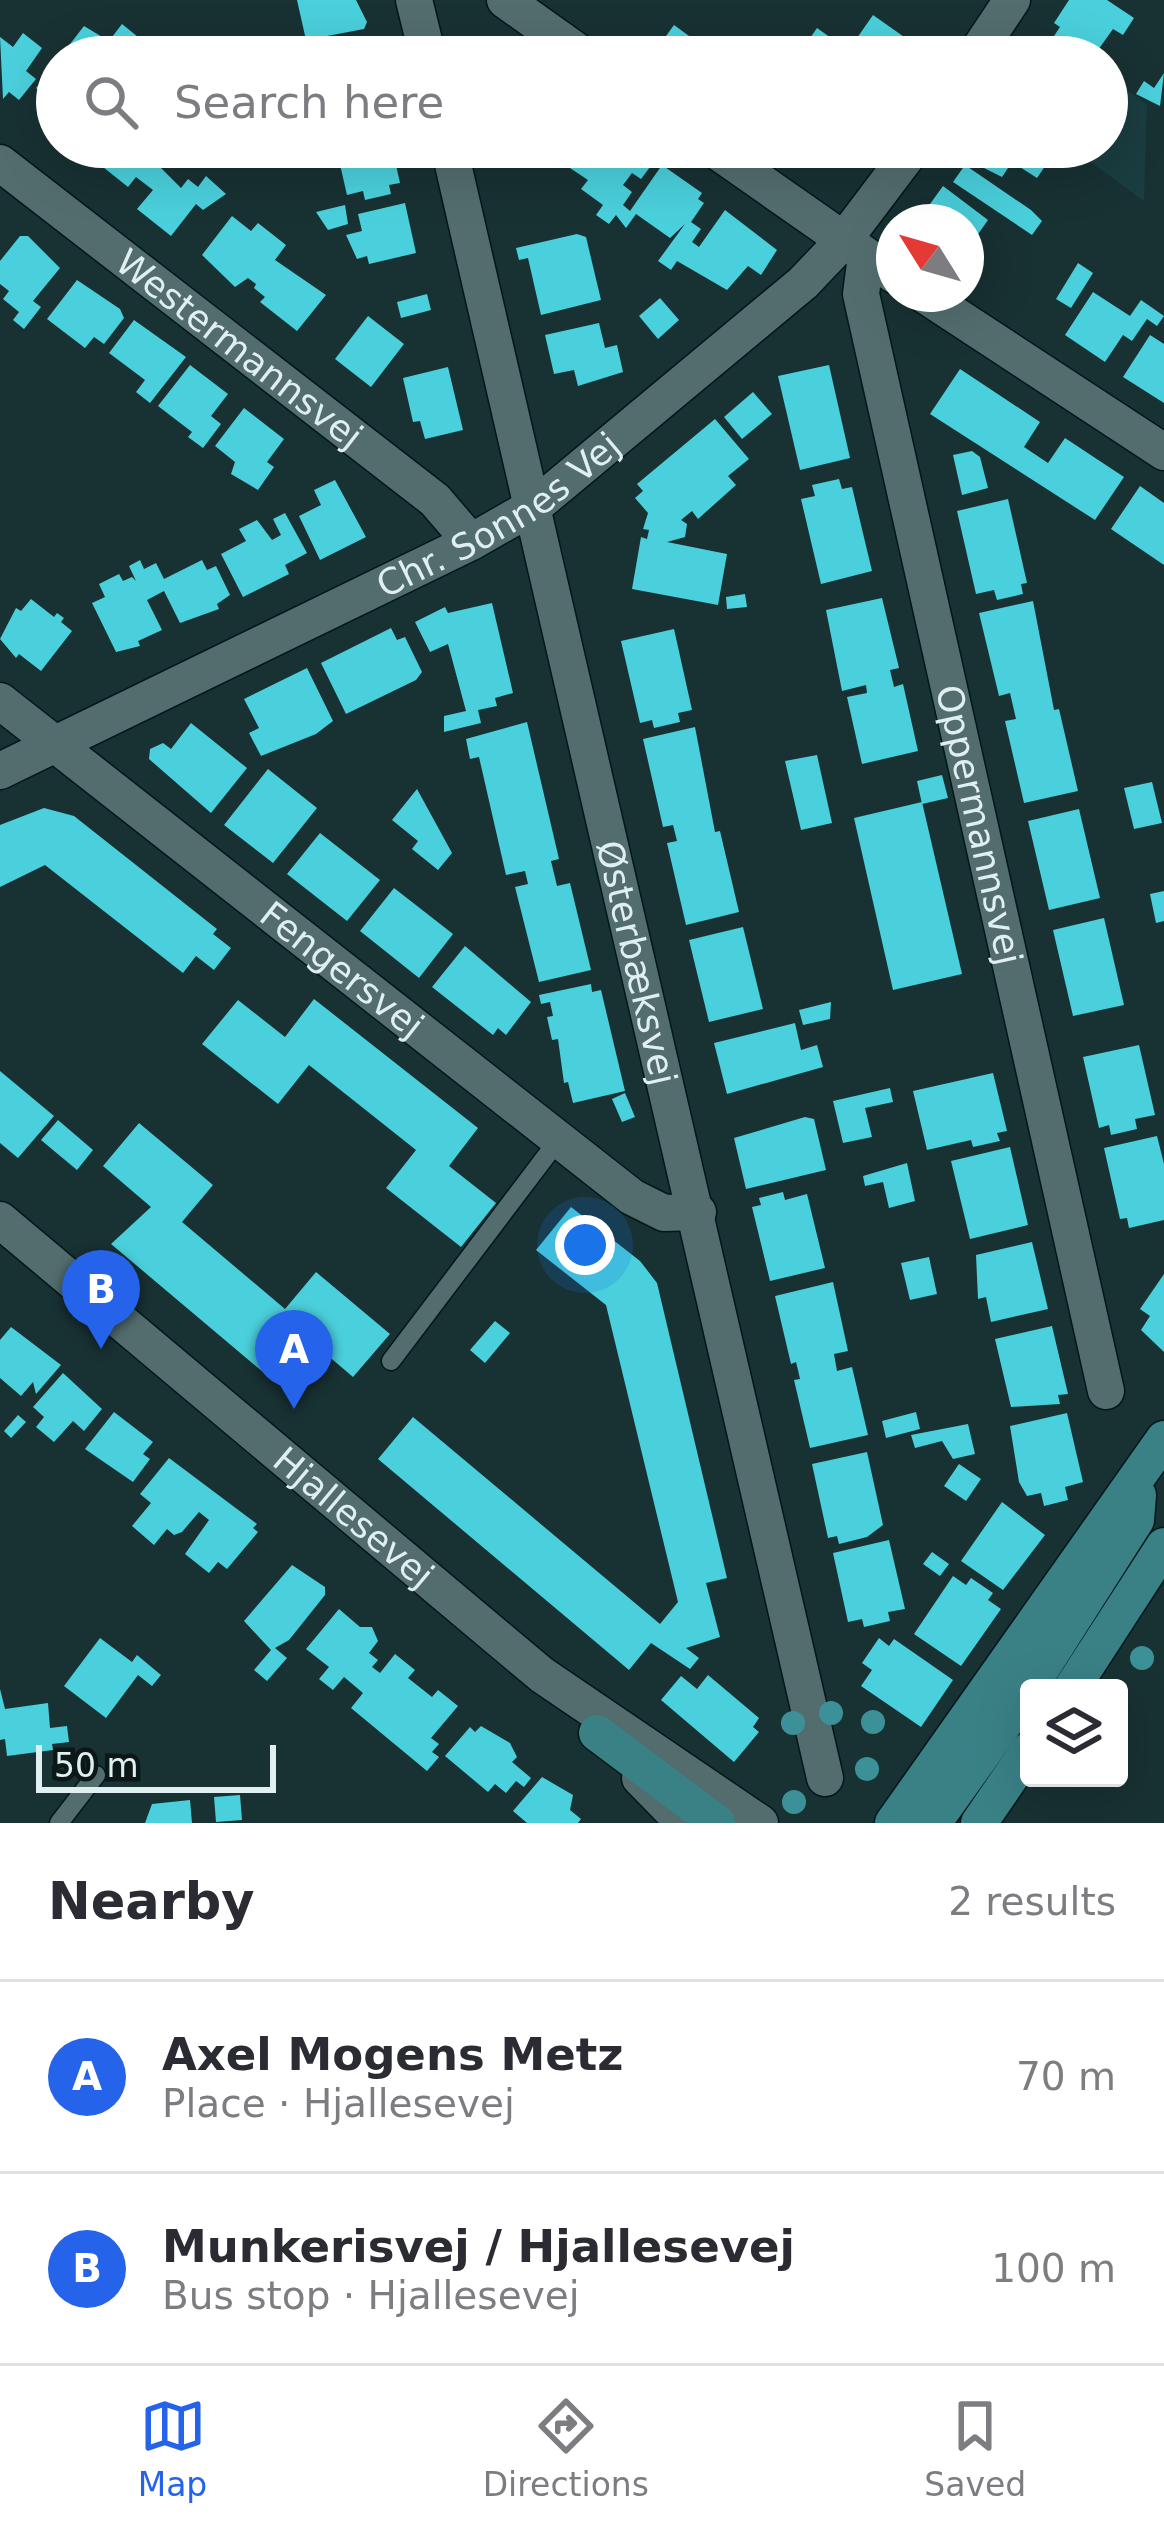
<!DOCTYPE html>
<meta charset="utf-8">
<style>
:root{--surface:#fff;--page:#f7f7f7;--text:#2b2b33;--muted:#7c7c81;--line:#e1e1e2;--accent:#2563eb}
body{margin:0;font-family:"DejaVu Sans",sans-serif;background:var(--page);color:var(--text)}
.controls{position:absolute;right:36px;bottom:36px;display:grid;overflow:hidden;border-radius:12px;box-shadow:0 12px 48px #0002}
.controls button{width:108px;height:108px;display:grid;place-items:center;padding:0;border:0;border-bottom:3px solid var(--line);background:var(--surface);color:var(--text);font:60px sans-serif}
.compass{position:absolute;left:876px;top:204px;width:108px;height:108px;border-radius:50%;background:var(--surface);box-shadow:0 12px 48px #0002;rotate:307deg}
.scale{position:absolute;left:36px;bottom:30px;width:240px;box-sizing:border-box;padding-left:12px;border:6px solid #e0eff0;border-top:0;font-size:33px;line-height:42px;white-space:nowrap;color:#e0eff0;-webkit-text-stroke:9px #0c1718;paint-order:stroke}
.you{position:absolute;left:585px;top:1245px;width:42px;height:42px;margin:-30px;border:9px solid #fff;border-radius:50%;background:#1a73e8;box-shadow:0 0 0 18px #1a73e833}
.badge{display:grid;place-items:center;width:78px;height:78px;border-radius:50%;background:var(--accent);color:#fff;font-size:39px;font-weight:700}
.pin{position:absolute;translate:-50% -99px;filter:drop-shadow(0 3px 6px #0008)}
.pin::after{content:'';position:absolute;top:63px;width:42px;height:36px;background:inherit;clip-path:polygon(0 0,100% 0,50% 100%)}
.list{margin:0;padding:0;list-style:none}
h2{display:flex;justify-content:space-between;align-items:center;height:156px;margin:0;padding:0 48px;font-size:51px}
h2 small{font-size:39px;font-weight:400;color:var(--muted)}
.list li{display:grid;grid-template-columns:78px 1fr auto;gap:36px;align-items:center;box-sizing:border-box;height:192px;padding:0 48px;border-top:3px solid var(--line)}
.list b{display:block;font-size:45px;white-space:nowrap}
.list p{margin:0;font-size:39px;white-space:nowrap;color:var(--muted)}
.list em{font-size:39px;font-style:normal;color:var(--muted)}
.icon{flex:none;width:66px;height:66px;fill:none;stroke:currentColor;stroke-width:2;stroke-linecap:round;stroke-linejoin:round}
.map{position:relative;flex:none;width:1164px;height:1823px;overflow:hidden}
.search{position:absolute;background:var(--surface);box-shadow:0 12px 48px #0002;left:36px;right:36px;top:36px;height:132px;display:flex;align-items:center;gap:30px;box-sizing:border-box;padding:0 42px;border-radius:66px;color:var(--muted);font-size:45px}
.sheet{height:540px;background:var(--surface)}
nav{display:flex;justify-content:space-around;align-items:center;box-sizing:border-box;height:168px;border-top:3px solid var(--line);background:var(--surface);font-size:33px;color:var(--muted)}
nav a{display:grid;justify-items:center;gap:6px}
nav .on{color:var(--accent)}
.map>svg:first-child{display:block}
.built{fill:#1a3d40}
.building{fill:#4ad0dc}
.lines{fill:none;stroke-linecap:round;stroke-linejoin:round}
.service-casing{stroke:#01181b;stroke-width:21}
.minor-casing{stroke:#01181b;stroke-width:39}
.tertiary-casing{stroke:#01181b;stroke-width:39}
.secondary-casing{stroke:#01181b;stroke-width:39}
.service{stroke:#536d6f;stroke-width:18}
.minor{stroke:#536d6f;stroke-width:36}
.tertiary{stroke:#536d6f;stroke-width:36}
.secondary{stroke:#3a8186;stroke-width:36}
.tree{fill:#3c9198}
.labels{text-anchor:middle;stroke-width:12;stroke-linejoin:round;paint-order:stroke}
.street-label{font-size:36px;fill:#e0eff0;stroke:#0c1718}
</style>
<div class="map">
<svg width="1164" height="1823" viewBox="0 0 1164 1823">
<rect width="100%" height="100%" fill="#183133"/>
<polygon class="built" points="1107,77 1147,104 1144,201 1070,147 1107,147"/>
<g class="building">
<polygon points="297,0 356,0 367,22 364,29 306,40"/>
<polygon points="1069,0 1107,0 1134,18 1123,35 1113,29 1098,50 1108,57 1079,57 1052,39 1060,27 1054,23"/>
<polygon points="873,15 907,39 894,57 883,57 857,38"/>
<polygon points="122,24 143,41 131,57 60,57 84,26 109,41"/>
<polygon points="674,25 718,57 653,54"/>
<polygon points="817,28 858,57 797,57"/>
<polygon points="23,33 42,48 26,71 36,79 19,100 9,92 3,99 0,37 13,47"/>
<polygon points="57,61 57,96 52,92 48,97 36,88"/>
<polygon points="1164,73 1160,106 1136,94 1144,81 1154,88"/>
<polygon points="94,147 160,147 151,158 181,188 188,179 198,187 206,176 226,194 203,210 196,204 171,236 137,209 153,190 136,177 128,187 88,155"/>
<polygon points="336,147 392,147 400,183 389,185 391,194 365,200 363,191 347,195"/>
<polygon points="581,147 632,147 653,163 641,179 632,173 623,185 632,192 623,205 630,211 662,165 702,193 698,199 704,203 691,222 701,229 692,242 699,247 725,210 777,250 761,275 748,266 727,290 677,261 671,270 658,261 685,224 670,238 636,214 626,228 616,215 609,224 596,215 603,205 581,189 588,180 567,166"/>
<polygon points="967,147 1046,147 1054,153 1037,178 1012,162 1002,177 978,165 964,152"/>
<polygon points="965,165 1031,210 1042,221 1032,235 953,182"/>
<polygon points="943,186 988,220 969,247 966,222 917,222"/>
<polygon points="405,203 416,253 369,264 367,256 357,259 346,235 362,231 358,214"/>
<polygon points="345,205 348,224 328,230 316,212"/>
<polygon points="232,216 251,231 258,223 286,245 275,260 326,295 297,331 260,302 265,297 254,288 256,284 248,278 235,287 202,255"/>
<polygon points="577,234 586,237 601,300 541,315 528,258 519,260 516,248"/>
<polygon points="20,236 28,236 60,268 33,301 41,307 24,329 13,320 19,312 3,299 9,291 0,284 0,261"/>
<polygon points="1078,263 1093,273 1071,308 1056,299"/>
<polygon points="77,280 120,309 124,318 104,344 94,337 85,348 47,319"/>
<polygon points="1093,292 1130,316 1141,300 1164,316 1157,326 1147,319 1132,341 1123,335 1105,362 1065,335"/>
<polygon points="427,294 431,310 401,318 397,302"/>
<polygon points="660,298 679,320 658,339 639,316"/>
<polygon points="368,316 404,344 371,387 335,359"/>
<polygon points="134,320 186,357 150,403 136,392 145,380 109,353"/>
<polygon points="599,323 605,348 617,345 623,372 578,386 574,370 554,374 545,335"/>
<polygon points="1150,335 1164,344 1164,403 1123,377"/>
<polygon points="190,365 228,394 211,416 221,424 203,448 188,437 192,432 158,406"/>
<polygon points="829,365 850,458 800,470 778,376"/>
<polygon points="448,367 463,430 425,439 420,421 413,422 403,378"/>
<polygon points="960,369 1040,422 1024,447 1048,463 1065,438 1124,477 1095,520 930,414"/>
<polygon points="753,392 772,414 742,439 724,417"/>
<polygon points="244,408 284,439 267,462 274,467 258,490 231,474 235,462 215,446"/>
<polygon points="715,419 749,459 728,476 736,485 698,519 692,511 681,520 687,524 685,537 667,542 727,554 718,605 632,589 641,537 647,539 649,530 643,529 648,513 635,498 643,491 637,484"/>
<polygon points="972,451 980,457 988,488 962,495 953,455"/>
<polygon points="839,479 842,489 852,487 872,571 821,584 801,499 815,496 812,485"/>
<polygon points="335,480 366,537 320,560 299,516 321,505 314,490"/>
<polygon points="1140,486 1164,503 1164,565 1111,529"/>
<polygon points="1008,499 1027,583 1021,584 1023,594 997,600 994,590 976,594 957,511"/>
<polygon points="285,513 307,553 285,565 289,574 243,597 221,554 246,541 239,529 257,520 272,540 281,535 273,519"/>
<polygon points="140,560 144,569 156,563 164,579 202,560 207,570 216,566 230,595 217,604 219,609 180,623 164,591 147,600 162,630 138,641 140,646 116,652 92,603 105,597 99,584 119,574 123,581 132,577 136,581 129,566"/>
<polygon points="745,594 747,607 727,609 726,597"/>
<polygon points="882,598 899,668 890,670 894,687 903,684 918,751 862,764 847,697 867,693 866,685 842,691 826,610"/>
<polygon points="31,599 54,617 57,613 64,618 61,622 72,631 41,671 19,654 16,658 0,639 16,608 21,611"/>
<polygon points="1033,601 1054,710 1059,709 1078,791 1024,803 1005,721 1016,719 1010,693 999,696 979,613"/>
<polygon points="492,603 513,693 495,698 497,706 478,710 481,723 444,732 444,716 466,711 448,644 430,652 415,622 445,607 448,613"/>
<polygon points="391,628 397,640 405,637 422,672 416,680 346,714 321,663"/>
<polygon points="674,629 692,710 678,713 680,722 654,728 652,720 640,723 621,641"/>
<polygon points="307,668 333,721 316,734 261,756 249,733 259,728 244,699"/>
<polygon points="527,722 559,859 551,861 557,886 570,883 591,970 539,982 515,887 528,884 525,871 506,875 479,757 470,759 466,739"/>
<polygon points="191,723 247,768 211,813 149,759 150,749 163,743 171,749"/>
<polygon points="695,727 715,832 720,831 739,912 686,925 667,843 677,841 673,825 663,827 643,739"/>
<polygon points="817,755 832,823 801,830 785,761"/>
<polygon points="268,769 317,808 273,863 224,825"/>
<polygon points="942,775 948,798 922,804 917,781"/>
<polygon points="1152,782 1162,823 1134,829 1124,788"/>
<polygon points="417,789 452,853 438,870 412,849 418,841 392,820"/>
<polygon points="922,802 962,974 893,990 854,818"/>
<polygon points="44,808 74,816 217,929 213,934 231,948 214,970 196,956 183,973 45,865 0,887 0,825"/>
<polygon points="1079,809 1100,898 1049,910 1028,821"/>
<polygon points="320,833 380,880 347,921 287,874"/>
<polygon points="394,888 453,934 419,978 360,931"/>
<polygon points="1164,891 1164,921 1156,923 1150,894"/>
<polygon points="1104,918 1124,1005 1073,1016 1053,930"/>
<polygon points="743,927 763,1009 709,1022 689,940"/>
<polygon points="465,946 531,1002 506,1035 498,1028 493,1035 432,987"/>
<polygon points="591,984 592,992 601,990 625,1091 573,1103 568,1082 564,1083 558,1039 552,1040 547,1017 553,1016 550,1002 541,1004 539,995"/>
<polygon points="314,999 478,1128 449,1166 496,1203 461,1247 386,1188 416,1150 309,1065 278,1104 202,1044 238,1000 285,1037"/>
<polygon points="831,1002 830,1019 803,1025 799,1010"/>
<polygon points="795,1023 801,1050 817,1045 823,1067 727,1094 714,1043"/>
<polygon points="1139,1045 1155,1115 1135,1119 1137,1129 1111,1135 1109,1125 1099,1128 1083,1057"/>
<polygon points="0,1071 54,1116 18,1158 0,1143"/>
<polygon points="993,1073 1007,1131 997,1133 1000,1141 973,1147 971,1140 927,1150 913,1091"/>
<polygon points="890,1088 893,1102 865,1108 872,1137 843,1143 833,1101"/>
<polygon points="625,1093 635,1117 622,1122 612,1099"/>
<polygon points="805,1117 814,1119 826,1170 746,1189 734,1138"/>
<polygon points="58,1120 93,1150 77,1170 41,1140"/>
<polygon points="139,1123 213,1185 182,1222 285,1309 316,1272 390,1334 353,1377 306,1337 276,1383 111,1244 151,1207 103,1166"/>
<polygon points="1157,1136 1164,1164 1164,1220 1129,1228 1127,1218 1120,1219 1104,1148"/>
<polygon points="1010,1147 1028,1225 970,1239 951,1161"/>
<polygon points="907,1163 915,1201 889,1208 883,1182 865,1186 863,1176"/>
<polygon points="783,1192 785,1200 807,1194 825,1268 770,1281 752,1207 761,1205 759,1198"/>
<polygon points="571,1207 640,1261 657,1283 727,1578 706,1583 720,1637 686,1648 699,1658 690,1669 651,1643 629,1670 378,1459 413,1417 660,1624 678,1602 606,1305 536,1250"/>
<polygon points="1032,1242 1048,1309 991,1322 986,1297 978,1299 976,1255"/>
<polygon points="929,1257 937,1294 910,1300 901,1263"/>
<polygon points="1164,1274 1164,1352 1141,1330 1150,1316 1140,1309"/>
<polygon points="833,1282 848,1351 834,1354 837,1371 852,1367 868,1435 810,1448 794,1380 800,1379 798,1370 796,1362 791,1364 775,1296"/>
<polygon points="495,1321 510,1333 485,1363 470,1350"/>
<polygon points="1052,1326 1068,1394 1058,1395 1060,1404 1011,1407 995,1339"/>
<polygon points="11,1327 61,1365 36,1394 33,1382 21,1396 0,1378 0,1340"/>
<polygon points="63,1373 102,1409 84,1431 73,1421 54,1442 36,1427 44,1417 33,1407"/>
<polygon points="114,1412 153,1442 143,1454 150,1459 133,1482 85,1449"/>
<polygon points="916,1412 920,1429 886,1438 882,1421"/>
<polygon points="1067,1413 1083,1482 1065,1487 1068,1500 1044,1506 1041,1493 1027,1496 1019,1482 1010,1426"/>
<polygon points="18,1415 26,1422 11,1438 4,1431"/>
<polygon points="968,1424 975,1454 953,1459 942,1441 915,1448 911,1435"/>
<polygon points="867,1452 883,1525 867,1537 839,1544 837,1536 828,1538 812,1464"/>
<polygon points="169,1458 257,1524 253,1528 258,1532 227,1569 218,1562 209,1573 185,1554 209,1520 199,1512 182,1532 174,1535 167,1529 154,1545 132,1526 151,1503 140,1494"/>
<polygon points="959,1464 981,1479 966,1501 944,1486"/>
<polygon points="1002,1502 1045,1535 1003,1590 961,1561"/>
<polygon points="889,1540 905,1609 888,1612 890,1621 864,1627 862,1619 848,1622 833,1553"/>
<polygon points="932,1552 949,1564 940,1576 923,1564"/>
<polygon points="292,1565 325,1587 325,1595 289,1640 275,1648 287,1658 267,1681 254,1670 271,1650 244,1621"/>
<polygon points="953,1576 966,1585 971,1578 993,1593 988,1600 1001,1609 961,1666 914,1634"/>
<polygon points="339,1609 360,1627 372,1627 378,1641 369,1653 378,1660 372,1667 380,1673 395,1654 415,1670 408,1678 432,1697 438,1690 458,1706 431,1738 439,1744 432,1752 439,1757 427,1771 351,1708 363,1693 344,1677 333,1690 319,1679 329,1667 306,1649"/>
<polygon points="100,1638 132,1662 137,1655 161,1675 152,1686 138,1675 106,1718 64,1686"/>
<polygon points="879,1638 889,1646 894,1639 953,1680 921,1727 861,1686 872,1670 862,1663"/>
<polygon points="708,1675 759,1718 753,1727 759,1732 734,1762 661,1700 681,1676 697,1689"/>
<polygon points="0,1689 5,1709 48,1703 50,1728 67,1726 69,1742 52,1744 53,1750 7,1756 5,1739 0,1740"/>
<polygon points="481,1726 510,1743 517,1757 512,1762 531,1778 524,1787 516,1781 506,1793 495,1784 488,1792 445,1756 470,1727 475,1732"/>
<polygon points="542,1777 573,1795 570,1810 581,1819 578,1823 527,1823 513,1811"/>
<polygon points="240,1795 242,1820 216,1822 214,1797"/>
<polygon points="190,1800 192,1823 145,1823 152,1804"/>
</g>
<g class="lines">
<g class="service-casing">
<g id="service">
<polyline points="391,1361 559,1139"/>
<polyline points="59,1823 96,1775"/>
</g>
</g>
<g class="minor-casing">
<g id="minor">
<polyline points="414,0 428,57"/>
<polyline points="505,0 585,57"/>
<polyline points="974,57 1012,0"/>
<path id="s1" d="M449,147l376,1631"/>
<polyline points="711,147 894,275"/>
<path id="s2" d="M0,163l435,337 36,42"/>
<path id="s3" d="M866,256l-5,38 245,1097"/>
<polyline points="923,294 1164,452"/>
<path id="s4" d="M0,701l632,496 32,16 34,-1"/>
<path id="s5" d="M0,771l471,-229 65,-37 267,-222 40,-42 71,-94"/>
</g>
</g>
<g class="tertiary-casing">
<g id="tertiary">
<path id="s6" d="M0,1220l542,455 218,148"/>
<polyline points="640,1778 684,1823"/>
</g>
</g>
<g class="secondary-casing">
<g id="secondary">
<polyline points="1029,1688 1136,1520 1138,1495"/>
<polyline points="1072,1688 1164,1546"/>
<polyline points="597,1733 717,1823"/>
<polyline points="893,1823 1164,1439"/>
<polyline points="933,1823 1029,1689"/>
<polyline points="979,1823 1029,1750"/>
</g>
</g>
<use href="#service" class="service"/>
<use href="#minor" class="minor"/>
<use href="#tertiary" class="tertiary"/>
<use href="#secondary" class="secondary"/>
</g>
<g class="tree">
<circle cx="1142" cy="1658" r="12"/>
<circle cx="831" cy="1713" r="12"/>
<circle cx="873" cy="1722" r="12"/>
<circle cx="793" cy="1723" r="12"/>
<circle cx="867" cy="1769" r="12"/>
<circle cx="794" cy="1802" r="12"/>
</g>
<g class="labels">
<g class="street-label">
<text dy="13" stroke="none"><textPath href="#s2" startOffset="303">Westermannsvej</textPath></text>
<text dy="13" stroke="none"><textPath href="#s5" startOffset="561">Chr. Sonnes Vej</textPath></text>
<text dy="13" stroke="none"><textPath href="#s3" startOffset="582">Oppermannsvej</textPath></text>
<text dy="13" stroke="none"><textPath href="#s1" startOffset="837">Østerbæksvej</textPath></text>
<text dy="13" stroke="none"><textPath href="#s4" startOffset="435">Fengersvej</textPath></text>
<text dy="13" stroke="none"><textPath href="#s6" startOffset="462">Hjallesevej</textPath></text>
</g>
</g>
</svg>
<div class="controls">
<button><svg class="icon" aria-label="layers" viewBox="0 0 24 24"><path d="M12 4l9 5-9 5-9-5zM3 14l9 5 9-5"/></svg></button>
</div>
<svg class="compass" viewBox="-18 -18 36 36"><path d="M0-13l5 13h-10z" fill="#e53935"/><path d="M0 13l5-13h-10z" fill="#7c7c81"/></svg>
<div class="scale">50 m</div>
<div class="you"></div>
<div class="pin badge" style="left:294px;top:1409px">A</div>
<div class="pin badge" style="left:101px;top:1349px">B</div>
<div class="search"><svg class="icon" aria-label="search" viewBox="0 0 24 24"><circle cx="10" cy="10" r="6"/><path d="M15 15l6 6"/></svg>Search here</div>
</div>
<section class="sheet">
<h2>Nearby<small>2 results</small></h2>
<ul class="list">
<li><span class="badge">A</span><div><b>Axel Mogens Metz</b><p>Place · Hjallesevej</p></div><em>70 m</em></li>
<li><span class="badge">B</span><div><b>Munkerisvej / Hjallesevej</b><p>Bus stop · Hjallesevej</p></div><em>100 m</em></li>
</ul>
</section>
<nav>
<a class="on"><svg class="icon" aria-label="map" viewBox="0 0 24 24"><path d="M3 6l6-2 6 2 6-2v14l-6 2-6-2-6 2zM9 4v14M15 6v14"/></svg>Map</a>
<a><svg class="icon" aria-label="directions" viewBox="0 0 24 24"><path d="M12 3l9 9-9 9-9-9zM9 14v-3h6M13 9l2 2-2 2"/></svg>Directions</a>
<a><svg class="icon" aria-label="saved" viewBox="0 0 24 24"><path d="M7 4h10v16l-5-4-5 4z"/></svg>Saved</a>
</nav>
